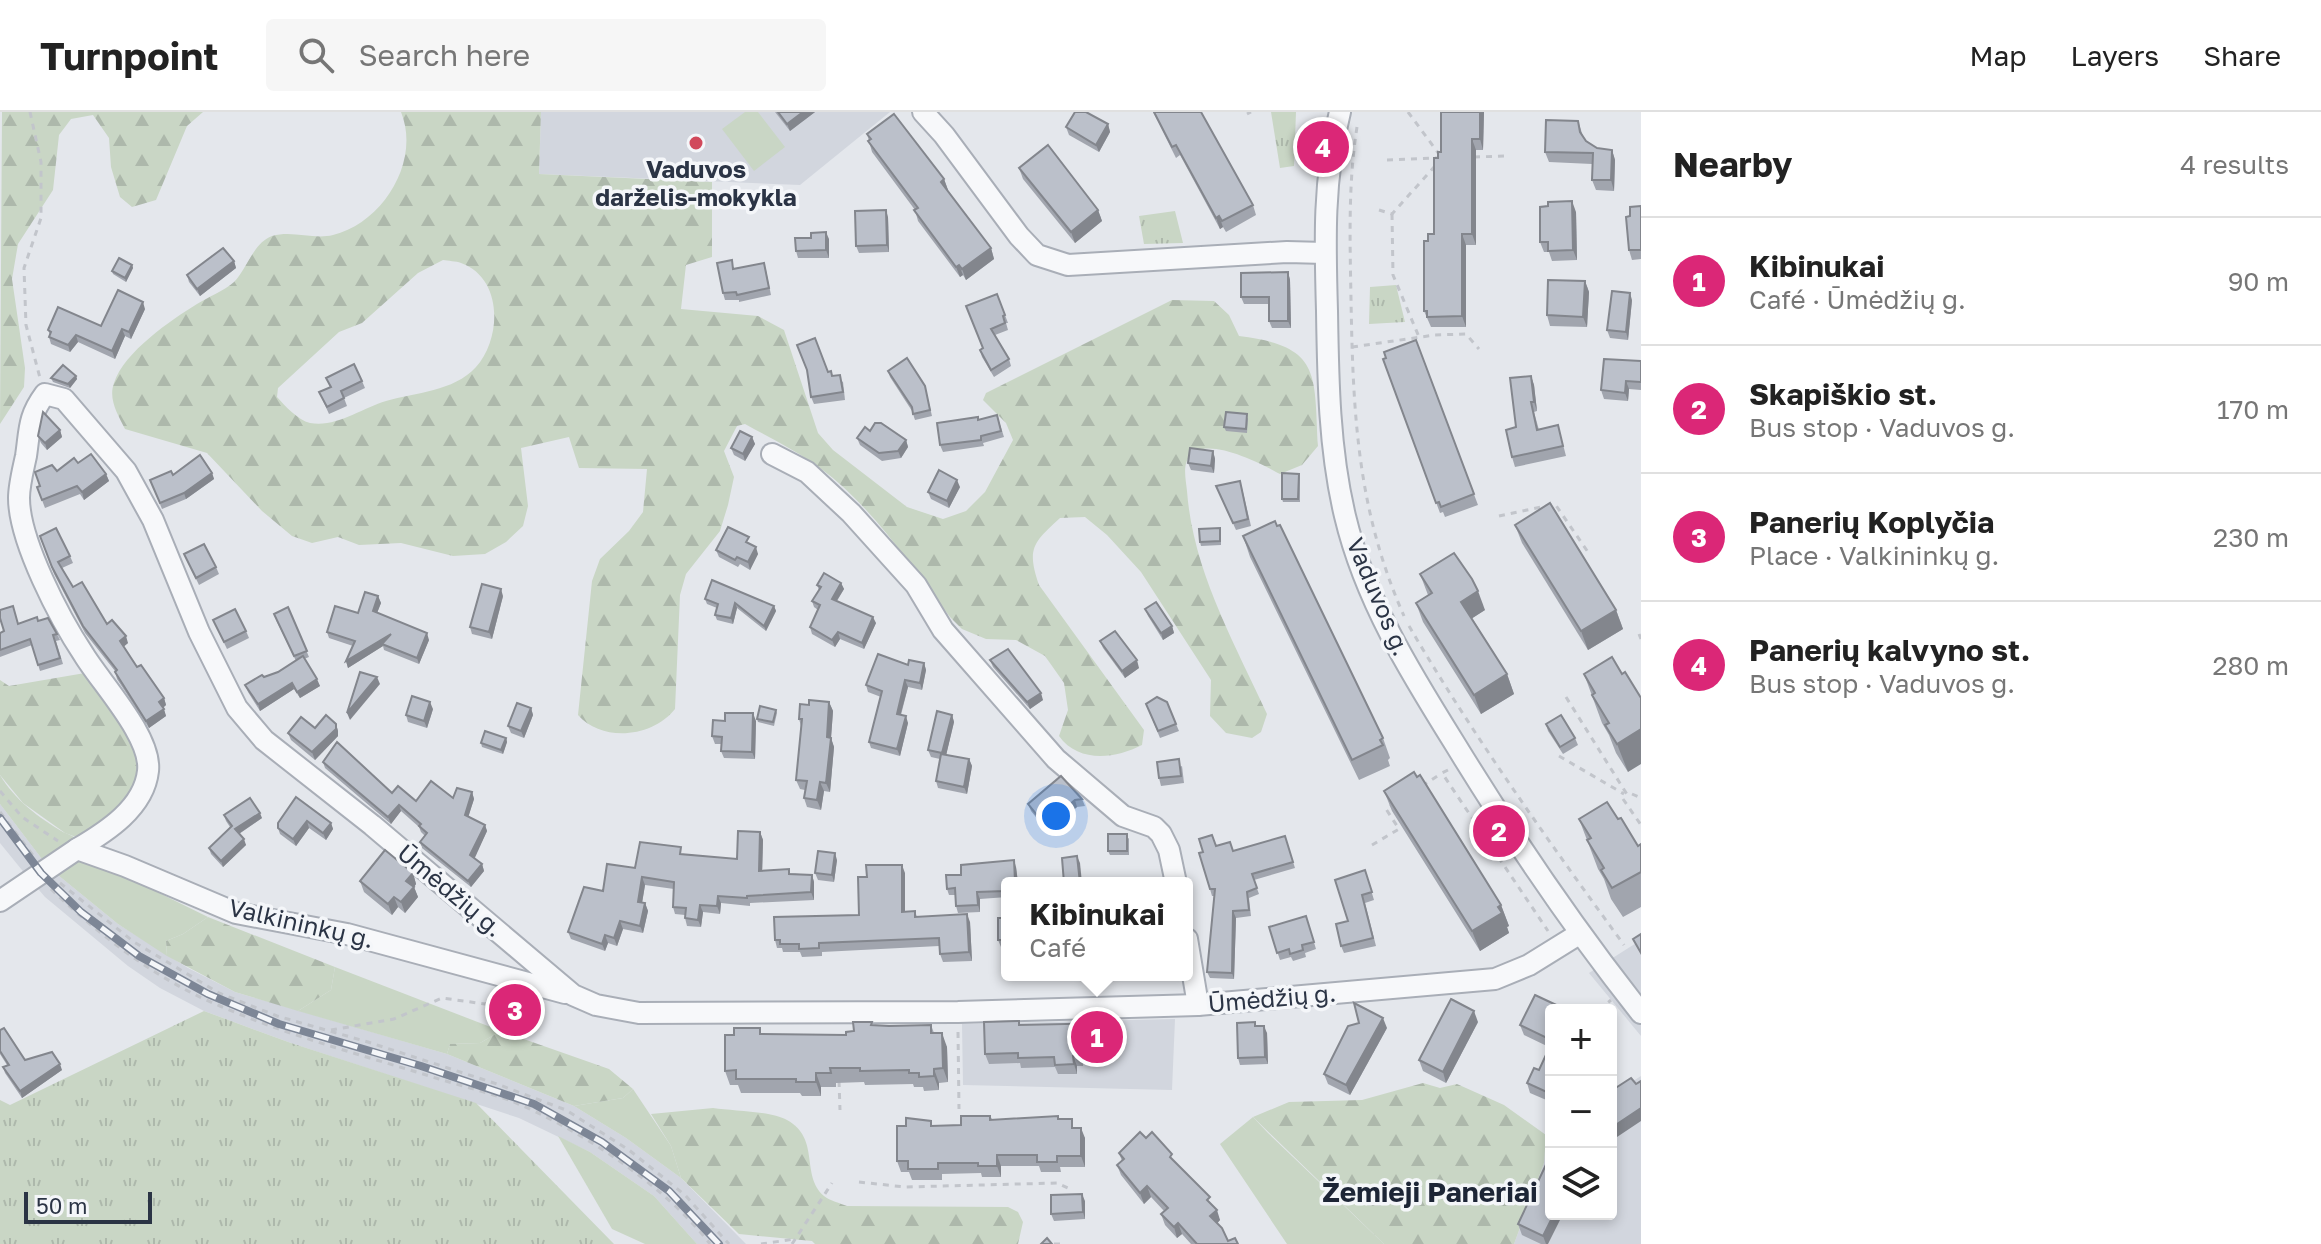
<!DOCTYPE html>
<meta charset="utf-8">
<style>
:root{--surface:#fff;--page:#f6f6f6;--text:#222;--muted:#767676;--line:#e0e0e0;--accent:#db2777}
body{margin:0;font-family:"Golos Text",sans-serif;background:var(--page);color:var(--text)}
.controls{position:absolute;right:24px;bottom:24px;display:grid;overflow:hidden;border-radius:8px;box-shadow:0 4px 12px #0003}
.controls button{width:72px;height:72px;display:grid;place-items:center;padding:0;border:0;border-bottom:2px solid var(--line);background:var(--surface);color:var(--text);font:40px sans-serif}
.scale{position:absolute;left:24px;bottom:20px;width:128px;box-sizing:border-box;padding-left:8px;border:4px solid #2b3445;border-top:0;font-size:22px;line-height:28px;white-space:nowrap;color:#2b3445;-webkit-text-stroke:6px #f4f6f9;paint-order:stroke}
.you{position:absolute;left:1056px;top:704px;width:28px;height:28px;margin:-20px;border:6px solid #fff;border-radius:50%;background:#1a73e8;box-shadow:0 0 0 12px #1a73e833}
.badge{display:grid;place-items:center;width:52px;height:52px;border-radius:50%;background:var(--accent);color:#fff;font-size:26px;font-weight:700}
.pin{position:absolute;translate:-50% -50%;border:4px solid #fff;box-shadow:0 2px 8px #0006}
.popup{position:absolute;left:1001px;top:765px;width:192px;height:104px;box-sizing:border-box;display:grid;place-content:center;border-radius:8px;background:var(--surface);filter:drop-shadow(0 2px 6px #0005);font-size:26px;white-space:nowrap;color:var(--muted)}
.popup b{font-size:30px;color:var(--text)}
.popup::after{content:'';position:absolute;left:50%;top:100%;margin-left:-16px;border:16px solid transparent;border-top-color:var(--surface)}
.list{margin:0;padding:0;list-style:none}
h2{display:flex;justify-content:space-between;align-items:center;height:104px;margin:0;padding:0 32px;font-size:34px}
h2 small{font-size:26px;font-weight:400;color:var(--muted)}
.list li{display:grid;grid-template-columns:52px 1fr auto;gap:24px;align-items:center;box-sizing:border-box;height:128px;padding:0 32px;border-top:2px solid var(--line)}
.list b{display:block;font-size:30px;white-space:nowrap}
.list p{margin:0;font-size:26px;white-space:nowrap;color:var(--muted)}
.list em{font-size:26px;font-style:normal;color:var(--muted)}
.icon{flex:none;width:44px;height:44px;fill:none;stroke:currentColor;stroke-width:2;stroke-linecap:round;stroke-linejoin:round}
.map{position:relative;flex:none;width:1641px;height:1132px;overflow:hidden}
header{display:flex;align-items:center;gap:48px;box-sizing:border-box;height:112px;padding:0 40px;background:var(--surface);border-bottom:2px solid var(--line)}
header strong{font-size:38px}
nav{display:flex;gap:44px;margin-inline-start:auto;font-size:28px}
.search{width:560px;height:72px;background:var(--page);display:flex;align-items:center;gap:20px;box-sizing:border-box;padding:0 28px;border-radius:8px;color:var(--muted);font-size:30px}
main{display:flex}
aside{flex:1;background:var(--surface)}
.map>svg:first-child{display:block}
.built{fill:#d2d6de}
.green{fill:#c9d6c5}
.forest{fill:url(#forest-firs);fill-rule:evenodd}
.park{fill:url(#park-tufts)}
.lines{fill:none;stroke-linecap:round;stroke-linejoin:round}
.street-casing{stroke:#a9aeb7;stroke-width:24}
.path{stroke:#c2c5cb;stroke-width:3;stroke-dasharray:6 6;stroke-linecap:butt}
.street{stroke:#f7f8fa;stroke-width:20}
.rail-casing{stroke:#7d8696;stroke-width:8}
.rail{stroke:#f4f6f9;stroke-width:5;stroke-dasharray:15;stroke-linecap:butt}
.wall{fill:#a1a5ae}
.shaded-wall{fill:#83868d}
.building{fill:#bbc0ca;stroke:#83868d;stroke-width:2}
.poi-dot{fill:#d1495b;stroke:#f4f6f9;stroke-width:3}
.labels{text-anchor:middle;stroke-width:7;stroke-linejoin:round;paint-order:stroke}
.poi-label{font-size:24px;font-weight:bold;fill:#2b3445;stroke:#f4f6f9}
.street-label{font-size:24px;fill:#2b3445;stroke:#f4f6f9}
.quarter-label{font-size:28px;font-weight:bold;fill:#1d2536;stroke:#f4f6f9}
</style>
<header>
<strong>Turnpoint</strong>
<div class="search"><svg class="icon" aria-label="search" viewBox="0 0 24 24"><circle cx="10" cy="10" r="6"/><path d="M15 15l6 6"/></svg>Search here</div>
<nav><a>Map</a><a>Layers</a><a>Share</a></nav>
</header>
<main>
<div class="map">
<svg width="1641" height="1132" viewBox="0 0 1641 1132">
<defs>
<pattern id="forest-firs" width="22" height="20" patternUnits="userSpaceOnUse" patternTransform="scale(2)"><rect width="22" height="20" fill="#c9d6c5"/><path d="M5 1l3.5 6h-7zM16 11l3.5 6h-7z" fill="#adb8ab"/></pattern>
<pattern id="park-tufts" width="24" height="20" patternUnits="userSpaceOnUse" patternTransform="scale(2)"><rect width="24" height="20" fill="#c9d6c5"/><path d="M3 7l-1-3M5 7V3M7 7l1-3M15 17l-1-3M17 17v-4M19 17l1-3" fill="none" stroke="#adb8ab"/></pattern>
</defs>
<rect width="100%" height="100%" fill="#e4e7ec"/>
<g class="built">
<polygon points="541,0 890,0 800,73 539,62"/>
<polygon points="0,692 45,751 26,763 0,731"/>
<polygon points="53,759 118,812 188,856 235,880 447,942 574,994 626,1026 681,1066 746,1132 697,1132 654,1084 590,1040 519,1006 291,931 204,899 160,876 128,854 45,785 33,771"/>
<polygon points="1641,828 1641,924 1589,861"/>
<polygon points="1175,907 1172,978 963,973 962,912"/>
<polygon points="1641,964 1641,1132 1514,1132 1544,1051 1546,1023 1551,1020 1551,1102 1611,1102 1611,983"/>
</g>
<g class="green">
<polygon points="745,0 758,0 785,35 754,59 722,17"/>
<path d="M0,663c14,24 39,43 63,57 7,3 12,4 16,10l-34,21 -45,-59z"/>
<polygon points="74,747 92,748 208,805 183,822 166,829 167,844 118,812 53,759"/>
<polygon points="335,855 501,919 480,931 450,932 447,942 298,899 331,878"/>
<polygon points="633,977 671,1034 681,1066 626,1026 574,994 623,986"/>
<polygon points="1253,1005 1268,1021 1384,1132 1287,1132 1220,1032"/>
<polygon points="558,1024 590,1040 654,1084 697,1132 645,1132 612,1117"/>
</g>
<g class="forest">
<polygon points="2,0 203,0 187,14 156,88 132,95 120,85 111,55 109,26 93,3 71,7 59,23 53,78 18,132 12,167 25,256 24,275 0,312"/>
<path d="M401,0h140l-2,62 173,8v75l-26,8 -5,44 77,7 26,14 34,103 15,17 74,57 36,12 23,-8 19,-19 28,-52 -7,-17 -23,-23 3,-7 186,-93 42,1 15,14 10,21c83,10 75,38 79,110l-16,19 -22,9c-18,-10 -74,-39 -90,-18 -8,9 -4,24 -3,35 6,80 47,151 80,223l-6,18 -9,6 -26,-5 -16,-17 1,-36 -70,-108 -34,-37 -22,-18 -25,1c-26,24 -34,30 -21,67l105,145 -2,15c-27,14 -64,18 -83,-9l9,-26 -4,-27 -19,-27 -29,-16 -30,-1 -24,-10 -12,-12c-40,-52 -77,-110 -130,-149 -23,-17 -50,-30 -75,-44l-8,2 -13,25 10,26 -6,28 -8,26 -34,43 -6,21 -5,114c-22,28 -72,34 -97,6l14,-134 8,-22 29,-28 14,-19 4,-43 -68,-1 -10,-31 -48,11 7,58 -5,20 -17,16 -21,12 -32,2 -52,-13 -42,2 -21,-8 -26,6 -20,-7 -30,-25 -55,-58 -82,-24c-7,-14 -17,-30 -11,-46 10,-31 57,-63 83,-79 11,-7 27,-13 37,-22 13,-13 19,-39 38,-46 21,-6 42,4 61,-1 50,-12 88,-74 68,-123zM443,148c5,1 13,1 18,3 42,15 41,75 15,104 -23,25 -60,25 -90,34 -24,7 -50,27 -76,22 -12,-3 -25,-17 -33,-26l1,-9 61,-56 23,-9 56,-50z"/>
<path d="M85,561c57,80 92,100 -9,164l-11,-4 -42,-30 -23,-28v-95l9,6z"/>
<polygon points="208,805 335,855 331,878 298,899 235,880 167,844 166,829 183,822"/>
<polygon points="501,919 609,957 633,977 623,986 574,994 447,942 450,932 480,931"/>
<polygon points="1423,971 1440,976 1457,972 1504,993 1546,1023 1544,1051 1514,1132 1384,1132 1253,1005 1289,990 1362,988"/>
<path d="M713,996c20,3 58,3 74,12 34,19 13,55 37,76 6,5 16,7 23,10l161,1 10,5 5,10 -5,22h-203l-3,-3 -73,-7 -58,-56 -10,-32 -20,-32z"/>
</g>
<g class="park">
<polygon points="1271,0 1296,0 1294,54 1280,56"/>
<polygon points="1175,99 1183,131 1144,132 1139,104"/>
<polygon points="1396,173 1405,210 1369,212 1370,175"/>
<polygon points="204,899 291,931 476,991 614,1132 0,1132 0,988 10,993"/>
</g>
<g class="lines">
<g class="street-casing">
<g id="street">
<polyline points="923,0 944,23 1019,124 1037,143 1068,153 1287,140 1325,141"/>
<path d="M1340,0c-17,66 -15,131 -13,199 1,68 2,138 18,205 20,84 65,156 110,228 57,93 118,183 186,269"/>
<polyline points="772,342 807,360 851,401 916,473 943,518 1056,647 1123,704 1154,715 1161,722 1169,738 1176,771"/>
<path d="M77,737c29,-17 67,-41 71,-78 4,-34 -47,-88 -64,-116 -24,-36 -65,-114 -65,-157 0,-13 4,-28 7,-42 4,-27 2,-39 19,-62l19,5 62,72 27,49 46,112 38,76 27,32 108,85 201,170 23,10 43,8 319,-1 240,-7 297,-26 34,-14 50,-31"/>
<polyline points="0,789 77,737 125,754 236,801 347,822 565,881"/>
<polyline points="1187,827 1198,893"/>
</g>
</g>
<g class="path">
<polyline points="30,0 41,50 41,106 24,156 26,213 40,266"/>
<polyline points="1408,0 1439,42"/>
<polyline points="1247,2 1251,0"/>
<path d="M1357,15c-9,57 -7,114 -6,172 2,114 6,211 53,317"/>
<polyline points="1474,45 1506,44"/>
<polyline points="1387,48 1438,46"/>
<polyline points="1379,98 1392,102 1435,54"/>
<polyline points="1392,102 1393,163 1419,225"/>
<polyline points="1352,235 1435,223 1466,222 1479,237"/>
<polyline points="1499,404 1555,392 1590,443"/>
<path d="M1409,514c65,111 140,216 215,319"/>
<polyline points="1639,522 1641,527"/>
<polyline points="1566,585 1628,684"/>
<polyline points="1559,644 1624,682"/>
<polyline points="1448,658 1442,661 1548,819"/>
<polyline points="1422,674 1442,661"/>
<polyline points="0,679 22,705 58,729"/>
<polyline points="1632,682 1641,686"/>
<polyline points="1623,687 1641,713"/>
<polyline points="0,700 35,746"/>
<polyline points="1372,733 1399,717 1386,697 1392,693"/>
<polyline points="60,771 134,830 219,881 277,904 368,930 497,972 566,998 629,1038 685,1083 729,1132"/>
<path d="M51,777c48,46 106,91 169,117 71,31 146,50 219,73 23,7 47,13 70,21 69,28 156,85 201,144"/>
<polyline points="1599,898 1611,888"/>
<polyline points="331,918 394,907 442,886 485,892 509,885"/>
<polyline points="958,920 959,997"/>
<polyline points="839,969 840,998"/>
<polyline points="859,1070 905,1075 1057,1071 1070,1077"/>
<polyline points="761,1132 795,1127"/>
<polyline points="792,1132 832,1071"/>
<polyline points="1054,1132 1061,1132"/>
</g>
<use href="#street" class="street"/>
<g class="rail-casing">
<polyline id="rail" points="0,706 41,761 81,800 139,844 208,882 279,912 421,954 534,992 602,1030 669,1079 719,1132"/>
</g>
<use href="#rail" class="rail"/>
</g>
<g class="wall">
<polygon points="775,0 815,0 790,19"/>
<polygon points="1153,0 1201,0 1253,93 1256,103 1226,120 1223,115 1220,117 1180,43 1176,46"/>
<polygon points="1441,0 1484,0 1483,38 1476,38 1476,133 1466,133 1466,215 1431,215 1424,199 1428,129 1434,122 1438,46 1441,40"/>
<polygon points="1578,9 1583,24 1586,29 1597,36 1612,38 1615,48 1614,79 1596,78 1592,68 1592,52 1549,50 1545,40"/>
<polygon points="1108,12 1110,20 1099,40 1069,23 1066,15"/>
<polygon points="867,22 944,67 948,78 947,79 991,136 994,147 966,168 963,163 960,165 918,109 915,98 872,40"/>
<polygon points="1019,56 1098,98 1102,109 1075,131 1023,67"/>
<polygon points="1641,94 1641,147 1632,148 1629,138 1630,104"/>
<polygon points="1576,100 1577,148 1552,149 1549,140 1544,140 1540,130"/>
<polygon points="888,105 889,140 859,141 856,134"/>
<polygon points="829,127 829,146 798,146 796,139"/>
<polygon points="234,149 236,156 200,184 189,170 187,163"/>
<polygon points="132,153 133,156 126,170 113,162 112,159"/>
<polygon points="734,157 766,158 771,183 739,190 739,188 725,188 723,181"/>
<polygon points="1288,160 1290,168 1291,216 1272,216 1269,209 1269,192 1244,192 1241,185"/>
<polygon points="1585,169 1589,180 1587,215 1550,214 1547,203"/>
<polygon points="997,182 1008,211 1006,211 1008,218 995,223 1009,247 1011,254 994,265 982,245 980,238 983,236"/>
<polygon points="1632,188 1628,228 1610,226 1607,218"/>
<polygon points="145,197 131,227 125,224 115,247 78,230 70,240 51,232 49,225 50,223 48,218 101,214"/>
<polygon points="1416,228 1478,393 1445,405 1443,400 1440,401 1383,247"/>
<polygon points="1641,249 1641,278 1629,277 1628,289 1604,287 1601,278"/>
<polygon points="888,259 925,274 932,304 915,308 912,299 890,265"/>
<polygon points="828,260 843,270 845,288 814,292 811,285"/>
<polygon points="76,264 77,267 70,276 53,270 51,266"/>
<polygon points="1531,264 1534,273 1537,299 1534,300 1539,318 1558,313 1566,344 1515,355 1512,345 1516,315"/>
<polygon points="326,266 362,269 365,276 344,286 347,294 329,302 319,280 330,275"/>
<polygon points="997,303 1004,325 983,331 984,334 943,340 940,333 978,308"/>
<polygon points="1248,306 1247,321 1226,319 1224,315"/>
<polygon points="60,318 62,325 47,338 41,331 38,324"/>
<polygon points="870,319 906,328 908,335 901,346 882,349 860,333 857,326"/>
<polygon points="752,325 755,332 745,349 734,343 731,336"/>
<polygon points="1213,339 1215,347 1214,361 1191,358 1188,351"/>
<polygon points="78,351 106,362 109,369 84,388 80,382 45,396 37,375 40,374 57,359"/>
<polygon points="212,361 214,367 186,387 162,397 150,368 173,363"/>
<polygon points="1299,362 1300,365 1300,390 1283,390 1282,387"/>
<polygon points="1216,374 1242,376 1251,414 1236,418"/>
<polygon points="960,375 949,396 931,387 928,380"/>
<polygon points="1515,413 1616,498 1623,517 1588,538 1522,431"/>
<polygon points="1221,420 1221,433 1201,434 1200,430"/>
<polygon points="40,424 70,444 73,451 62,456 73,475 107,512 128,531 123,535 137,555 164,586 166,593 163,596 166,604 149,616 117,567 115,559 85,521 54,462"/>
<polygon points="1243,424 1383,626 1390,646 1388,648 1390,654 1359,668 1250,445"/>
<polygon points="751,433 758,442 750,458 740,452 738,455 719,445 716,438"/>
<polygon points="184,442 216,455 219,462 199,473"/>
<polygon points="1420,462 1485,498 1472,506 1507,562 1514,582 1481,602 1423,510 1416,491 1428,483"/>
<polygon points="841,471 844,477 837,489 876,511 864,537 840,527 835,535 812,522 810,515 818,498 814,495 812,489 819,478 817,473"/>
<polygon points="378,484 381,491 377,501 429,528 419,552 384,538 383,534 348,556 346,549 353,534 329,526 327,520 358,501"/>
<polygon points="503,484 492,527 472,522 470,515"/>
<polygon points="705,487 774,494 776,499 766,519 737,496 733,512 717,508 715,503 717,496 707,492"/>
<polygon points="288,495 309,545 304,547 320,574 300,586 294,577 260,599 248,580 245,573 278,560 296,549 276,508"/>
<polygon points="1145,497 1172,514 1174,521 1163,528 1148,504"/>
<polygon points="213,508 246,519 249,526 227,537"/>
<polygon points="38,509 57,522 60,528 56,529 63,552 40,559 32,533 0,545 0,521 18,511"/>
<polygon points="1100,529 1139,556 1125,566 1103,536"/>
<polygon points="1612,545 1628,660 1616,641 1609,623 1602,611 1584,562"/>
<polygon points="990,548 1043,588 1030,597 993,555"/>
<polygon points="924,551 926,558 922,578 908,575 901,603 908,611 900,644 871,636 869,630 881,585 868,580 866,573 908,553"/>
<polygon points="829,590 833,599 831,626 834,635 830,680 824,679 821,698 807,695 804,686 805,678 800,677 796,668 801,614 799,607 809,593"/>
<polygon points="1146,592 1176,612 1179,619 1160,626"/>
<polygon points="531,596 533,603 524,626 511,621 508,614"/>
<polygon points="433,597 427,616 408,610 406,603"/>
<polygon points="776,598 777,601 774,614 758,610 757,607"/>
<polygon points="952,603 954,610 946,643 969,647 972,654 967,682 938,676 936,669 940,647 931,645 928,638"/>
<polygon points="756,609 755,647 724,646 721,639 721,632 715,632 712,624"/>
<polygon points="336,612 338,619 338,624 315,648 291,628 288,621"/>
<polygon points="1546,612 1575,626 1578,633 1563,642 1548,619"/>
<polygon points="506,626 507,630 503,642 482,635 481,631"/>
<polygon points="323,650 392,681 416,689 453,686 472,680 474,687 468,705 485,713 487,719 474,746 482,752 484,759 471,775 422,736 420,730 425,724 421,720 419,715 401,699 391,712 325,656"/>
<polygon points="1182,654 1184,671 1161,674 1159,666"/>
<polygon points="1384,679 1501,793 1509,814 1507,815 1509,821 1480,839 1392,699"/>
<polygon points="296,685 331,711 333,717 326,728 309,716 296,734 280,722 278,716"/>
<polygon points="1082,687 1085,694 1077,695 1048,720 1031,699 1028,692"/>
<polygon points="224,703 262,706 239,722 246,733 223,755 211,742 209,736 230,715 226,709"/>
<polygon points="1579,707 1618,707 1638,734 1641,732 1641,795 1623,805 1611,787 1604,767 1598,757"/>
<polygon points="760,720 763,728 762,759 812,763 814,770 814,788 750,791 750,794 721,791 720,802 703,800 701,815 687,814 685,806 685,803 675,802 673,795 674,777 645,773 642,791 645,791 648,799 643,821 623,817 617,834 608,831 605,839 571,827 568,820 603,779 635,756 684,742 737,747"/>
<polygon points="1285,724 1295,756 1254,768 1259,782 1249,786 1251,804 1236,806 1234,867 1210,866 1207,860 1214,784 1212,784 1210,777 1216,734 1234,739"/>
<polygon points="1129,726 1129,743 1110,743 1108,739"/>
<polygon points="837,748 834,770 818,768 815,761"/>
<polygon points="1016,755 1018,771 1007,771 1007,785 980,787 980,800 958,801 956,794 955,783 949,783 947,777 961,763"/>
<polygon points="1365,758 1374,788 1365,791 1376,834 1344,841 1341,834"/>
<polygon points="413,761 416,772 414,775 418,785 405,801 398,795 392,803 364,780 360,769"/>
<polygon points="905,761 905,800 915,799 917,805 970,810 972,849 943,850 940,842 939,834 822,840 822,844 802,845 800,840 783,840 782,836 777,836 775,828 859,803"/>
<polygon points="1306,804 1316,837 1305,841 1306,845 1293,849 1291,845 1280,848 1269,815"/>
<polygon points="1007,806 1007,835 1001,835 998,828"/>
<polygon points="1551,898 1551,990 1530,981 1527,971 1539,958 1549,935 1524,923 1520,913"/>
<polygon points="1019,909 1020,913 1116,921 1117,946 1083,948 1083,954 1077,954 1077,962 1058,962 1055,955 1021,956 1020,951 989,952 985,942"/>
<polygon points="1478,910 1446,971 1423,959 1419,948"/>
<polygon points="873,913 889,914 931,913 934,921 947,935 948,970 939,971 939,978 924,979 923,975 914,975 913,972 865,973 864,970 836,971 836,975 821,975 821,984 802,984 800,981 741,981 738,973 730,973 725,959 762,922 846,923"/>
<polygon points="1256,914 1267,921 1268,952 1240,953 1238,946"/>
<polygon points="1387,916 1350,983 1328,972 1324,962"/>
<polygon points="0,918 25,948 62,958 22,986 5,961 3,955 7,953 0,942"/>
<polygon points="990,1004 992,1007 1059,1007 1075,1016 1085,1026 1085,1055 1060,1055 1061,1060 1041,1060 1039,1054 1001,1054 1001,1065 982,1065 981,1061 942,1062 942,1068 912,1068 909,1060 901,1060 897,1049 906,1014 961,1013"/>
<polygon points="1146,1026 1176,1051 1212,1093 1220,1108 1217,1111 1228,1129 1238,1132 1191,1132 1182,1122 1177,1126 1165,1113 1161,1102 1164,1099 1151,1085 1144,1092 1121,1063 1117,1053 1122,1049 1119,1041"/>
<polygon points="1551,1042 1548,1132 1541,1132 1522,1123 1518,1112"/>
<polygon points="1085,1089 1085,1107 1054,1109 1051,1102"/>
</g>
<g class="shaded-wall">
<polygon points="803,0 815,0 790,19 787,12"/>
<polygon points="1480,0 1484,0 1483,38 1480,27"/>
<polygon points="1108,12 1110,20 1099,40 1096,33"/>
<polygon points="1472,27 1476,38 1476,133 1472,122"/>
<polygon points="1612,38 1615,48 1614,79 1611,68"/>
<polygon points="944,67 948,78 945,81 941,70"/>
<polygon points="1572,89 1576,100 1577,148 1573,138"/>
<polygon points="886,98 888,105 889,140 887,133"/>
<polygon points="1098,98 1102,109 1075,131 1071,120"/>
<polygon points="1219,104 1223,115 1220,117 1216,106"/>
<polygon points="826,120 829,127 829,146 826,138"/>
<polygon points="1462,122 1466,133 1466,215 1462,204"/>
<polygon points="991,136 994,147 966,168 962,157"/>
<polygon points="234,149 236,156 200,184 197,177"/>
<polygon points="132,153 133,156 126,170 125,166"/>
<polygon points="959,153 963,163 960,165 956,155"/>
<polygon points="1288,160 1290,168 1291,216 1288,209"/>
<polygon points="1585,169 1589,180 1587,215 1583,205"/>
<polygon points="1630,181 1632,188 1628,228 1626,220"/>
<polygon points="143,190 145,197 131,227 129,220"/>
<polygon points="122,217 125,224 115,247 112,239"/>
<polygon points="76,223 78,230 70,240 68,233"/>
<polygon points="76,264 77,267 70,276 68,272"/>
<polygon points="1531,264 1534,273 1537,299 1534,290"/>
<polygon points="1626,269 1629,277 1628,289 1625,281"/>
<polygon points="60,318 62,325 47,338 45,331"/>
<polygon points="752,325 755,332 745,349 743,342"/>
<polygon points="906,328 908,335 901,346 898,339"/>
<polygon points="1213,339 1215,347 1214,361 1211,354"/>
<polygon points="212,361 214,367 186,387 184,381"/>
<polygon points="106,362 109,369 84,388 82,380"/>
<polygon points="957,368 960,375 949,396 947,389"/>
<polygon points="756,435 758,442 750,458 748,450"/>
<polygon points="841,471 844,477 834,493 832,487"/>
<polygon points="501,477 503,484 492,527 489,520"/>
<polygon points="1478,479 1485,498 1468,509 1461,490"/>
<polygon points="378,484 381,491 375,506 373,499"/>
<polygon points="735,491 737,496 733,512 731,506"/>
<polygon points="774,494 776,499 766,519 764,514"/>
<polygon points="1616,498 1623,517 1588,538 1581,519"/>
<polygon points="873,505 876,511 864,537 862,531"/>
<polygon points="1172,514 1174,521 1163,528 1161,521"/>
<polygon points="838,520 840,527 835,535 832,528"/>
<polygon points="427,521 429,528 419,552 417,546"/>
<polygon points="391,522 382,532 383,534 348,556 346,549"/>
<polygon points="126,524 128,531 122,536 120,529"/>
<polygon points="1137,548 1139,556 1125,566 1122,559"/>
<polygon points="924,551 926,558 922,578 920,571"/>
<polygon points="1507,562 1514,582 1481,602 1474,583"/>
<polygon points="377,565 380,572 350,608 347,601"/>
<polygon points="317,567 320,574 300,586 297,580"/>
<polygon points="905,568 908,575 899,608 897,602"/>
<polygon points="292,571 294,577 260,599 258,592"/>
<polygon points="1041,581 1043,588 1030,597 1027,590"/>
<polygon points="164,586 166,593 161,597 159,590"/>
<polygon points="430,590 433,597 427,616 424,609"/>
<polygon points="829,590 833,599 831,626 834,635 830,680 826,671 827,625"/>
<polygon points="531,596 533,603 524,626 521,619"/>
<polygon points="164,597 166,604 149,616 146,609"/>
<polygon points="753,601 756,609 755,647 752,640"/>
<polygon points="952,603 954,610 945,648 942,641"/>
<polygon points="906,604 908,611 900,644 897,637"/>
<polygon points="336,612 338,619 338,624 315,648 312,640"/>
<polygon points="1641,617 1641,652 1628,660 1617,632"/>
<polygon points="506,626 507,630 503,642 501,638"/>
<polygon points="969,647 972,654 967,682 964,675"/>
<polygon points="820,670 824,679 821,698 817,688"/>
<polygon points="472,680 474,687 467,709 465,703"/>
<polygon points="1075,688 1077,695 1048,720 1045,713"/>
<polygon points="399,693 401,699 391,712 388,705"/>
<polygon points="260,701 262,706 237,723 235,717"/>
<polygon points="307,709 309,716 296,734 293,727"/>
<polygon points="331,711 333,717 326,728 323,721"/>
<polygon points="485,713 487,719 473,750 470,743"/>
<polygon points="760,720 763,728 762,766 759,759"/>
<polygon points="244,727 246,733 223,755 221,749"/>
<polygon points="835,741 837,748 834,770 832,763"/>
<polygon points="1077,744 1080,751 1082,771 1080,771"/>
<polygon points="1014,748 1016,755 1018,771 1015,769"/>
<polygon points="482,752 484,759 471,775 468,769"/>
<polygon points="902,753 905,761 905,808 902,800"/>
<polygon points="413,761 416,772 414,775 418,785 405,801 401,790 406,769"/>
<polygon points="812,763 814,770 814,788 811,780"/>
<polygon points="642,765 645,773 641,797 638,790"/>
<polygon points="977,780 980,787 980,800 978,793"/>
<polygon points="718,784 721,791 720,802 717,794"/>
<polygon points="394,785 398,795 392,803 388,792"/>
<polygon points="645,791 648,799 643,821 640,814"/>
<polygon points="700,793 703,800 701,815 698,808"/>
<polygon points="1501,793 1509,814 1507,815 1509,821 1480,839 1472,819"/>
<polygon points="1233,799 1236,806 1234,867 1232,861"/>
<polygon points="967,802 970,810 972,849 969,840"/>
<polygon points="620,809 623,817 617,834 614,826"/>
<polygon points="605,823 608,831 605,839 602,832"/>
<polygon points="1474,899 1478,910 1446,971 1443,960"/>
<polygon points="1383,906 1387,916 1350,983 1346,973"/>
<polygon points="1113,911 1116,921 1117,946 1113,937"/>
<polygon points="1264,914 1267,921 1268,952 1265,945"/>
<polygon points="942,921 947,935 948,970 943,956"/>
<polygon points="1073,944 1077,954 1077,962 1074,952"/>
<polygon points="60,952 62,958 22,986 20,979"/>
<polygon points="934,957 939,971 939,978 934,964"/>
<polygon points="816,961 821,975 821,984 816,970"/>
<polygon points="1641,996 1641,1009 1611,1029 1611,1016"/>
<polygon points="1081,1016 1085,1026 1085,1055 1081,1044"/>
<polygon points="997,1043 1001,1054 1001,1065 997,1054"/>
<polygon points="1147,1074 1151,1085 1144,1092 1140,1081"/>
<polygon points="1082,1082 1085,1089 1085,1107 1083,1100"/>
<polygon points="1217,1098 1220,1108 1214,1115 1210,1104"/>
<polygon points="1554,1102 1563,1102 1548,1132 1546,1132 1543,1124"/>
<polygon points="1178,1111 1182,1122 1177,1126 1174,1115"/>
</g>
<g class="building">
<polygon points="778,0 803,0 787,12"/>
<polygon points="1075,0 1086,0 1108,12 1096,33 1066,15"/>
<polygon points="1154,0 1201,0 1253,93 1222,109 1219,104 1216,106 1176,33 1172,35"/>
<polygon points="1441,0 1480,0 1480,27 1472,27 1472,122 1462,122 1462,204 1427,205 1427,199 1424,199 1424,129 1428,129 1428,122 1434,122 1434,46 1438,46 1438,40 1441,40"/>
<polygon points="894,2 944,67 941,70 991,136 962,157 959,153 956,155 914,98 918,96 868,29 871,27 867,22"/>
<polygon points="1546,8 1578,9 1580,20 1586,29 1597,36 1612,38 1611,68 1592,68 1593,41 1545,40"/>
<polygon points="1048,33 1098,98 1071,120 1019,56"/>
<polygon points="1572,89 1573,138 1548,139 1548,130 1540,130 1540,95 1548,94 1548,90"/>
<polygon points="1641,94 1641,138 1629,138 1626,105 1630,104 1630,95"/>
<polygon points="886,98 887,133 856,134 855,99"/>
<polygon points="826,120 826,138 796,139 795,126 811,126 811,121"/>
<polygon points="223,136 234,149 197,177 187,163"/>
<polygon points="119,146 132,153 125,166 112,159"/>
<polygon points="732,148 733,157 764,151 769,176 737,183 736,180 723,181 717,151"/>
<polygon points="1288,160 1288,209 1269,209 1269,185 1241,185 1241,161"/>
<polygon points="1548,168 1585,169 1583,205 1547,203"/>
<polygon points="118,178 143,190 129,220 122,217 112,239 76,223 68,233 49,225 51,220 48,218 58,195 101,214"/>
<polygon points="1612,179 1630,181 1626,220 1607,218"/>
<polygon points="997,182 1005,203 1003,204 1005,211 991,217 1009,247 991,258 980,238 983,236 966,194"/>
<polygon points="815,226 828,260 831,259 832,264 840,263 843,280 811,285 807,258 797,233"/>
<polygon points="1416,228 1474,382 1441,395 1439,390 1436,391 1383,247 1386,246 1384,240"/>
<polygon points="907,246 925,274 930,298 913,302 912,295 888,259"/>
<polygon points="1604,247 1641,249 1641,270 1626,269 1625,281 1601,278"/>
<polygon points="354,252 362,269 341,279 344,286 327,295 319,280 331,275 326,266"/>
<polygon points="63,253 76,264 68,272 51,266"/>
<polygon points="1531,264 1534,290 1531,290 1537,318 1558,313 1563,334 1512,345 1506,318 1516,315 1510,266"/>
<polygon points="43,300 60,318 45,331 38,324"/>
<polygon points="1226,300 1247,302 1246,317 1224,315"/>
<polygon points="997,303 1001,319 981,324 981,328 940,333 937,311 978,305 978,308"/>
<polygon points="875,311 881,311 906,328 898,339 879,341 857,326 865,315 870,319"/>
<polygon points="740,319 752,325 743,342 731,336"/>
<polygon points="1190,336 1213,339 1211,354 1188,351"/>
<polygon points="91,342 106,362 82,380 77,374 42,388 37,375 40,374 35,360 52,353 57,359 74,346 78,351"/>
<polygon points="200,343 212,361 184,381 160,391 150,368 171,359 173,363"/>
<polygon points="939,358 957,368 947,389 928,380"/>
<polygon points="1282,361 1299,362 1298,387 1282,387"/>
<polygon points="1240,369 1248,407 1233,411 1216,374"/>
<polygon points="1550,391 1616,498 1581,519 1515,413"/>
<polygon points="1275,409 1277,414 1280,413 1383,626 1380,628 1383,633 1352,648 1243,424"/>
<polygon points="728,415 749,425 746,430 756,435 748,450 737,445 735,448 716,438"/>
<polygon points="56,416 70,444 58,450 73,475 82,470 107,512 112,508 126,524 120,529 137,555 141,553 164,586 159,590 164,597 146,609 115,560 117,558 83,514 52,455 40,424"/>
<polygon points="1220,416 1220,429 1200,430 1199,417"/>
<polygon points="204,432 216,455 196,466 184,442"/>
<polygon points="1454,441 1472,467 1478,479 1461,490 1507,562 1474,583 1416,491 1432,481 1420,462"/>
<polygon points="824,461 841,471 832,487 873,505 862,531 838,520 832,528 810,515 820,493 812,489 821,475 817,473"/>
<polygon points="712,468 774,494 764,514 735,491 731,506 715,503 718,492 705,487"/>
<polygon points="482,472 501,477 489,520 470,515"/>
<polygon points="365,480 378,484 373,499 427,521 417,546 382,532 391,522 346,549 355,529 327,520 335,494 358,501"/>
<polygon points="1156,490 1172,514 1161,521 1145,497"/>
<polygon points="13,494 18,512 37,505 38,509 48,506 57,522 53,523 60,546 38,553 30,527 0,538 0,521 4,519 0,506 0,498"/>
<polygon points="288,495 307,539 294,544 274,502"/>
<polygon points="235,497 246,519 224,530 213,508"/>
<polygon points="1115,519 1137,548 1122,559 1100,529"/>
<polygon points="1008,537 1041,581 1027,590 990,548"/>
<polygon points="878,542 908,553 909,548 924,551 920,571 905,568 897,602 906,604 897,637 869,630 882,579 866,573"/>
<polygon points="303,544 317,567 297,580 292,571 258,592 245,573 262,563 264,565 278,560"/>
<polygon points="1612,545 1622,562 1625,560 1641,586 1641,617 1617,632 1605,613 1609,611 1592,583 1595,581 1584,562"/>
<polygon points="360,560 377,565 347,601"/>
<polygon points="412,584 430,590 424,609 406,603"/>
<polygon points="1157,585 1167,590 1176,612 1158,619 1146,592"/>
<polygon points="809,588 829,590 827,625 831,626 826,671 820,670 817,688 804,686 807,669 796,668 802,607 799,607 800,592 809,593"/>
<polygon points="517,591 531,596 521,619 508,614"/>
<polygon points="760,594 776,598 773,610 757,607"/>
<polygon points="937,599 952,603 942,641 928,638"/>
<polygon points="725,601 753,601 752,640 721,639 722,625 712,624 713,608 725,609"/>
<polygon points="326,603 336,612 336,617 312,640 288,621 301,605 315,616"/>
<polygon points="1561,603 1575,626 1560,635 1546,612"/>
<polygon points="485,619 506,626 501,638 481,631"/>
<polygon points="337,630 392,681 398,674 416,689 431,669 453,686 457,676 472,680 465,703 485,713 470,743 482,752 468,769 420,730 427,721 419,714 421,712 399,693 388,705 323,650"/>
<polygon points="941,642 969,647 964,675 936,669"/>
<polygon points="1179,647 1181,664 1159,666 1157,650"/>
<polygon points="1414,660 1417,665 1420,663 1501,793 1498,795 1502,801 1472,819 1384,679"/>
<polygon points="1061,664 1082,687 1075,688 1045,713 1028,692"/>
<polygon points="296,685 331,711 323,721 307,709 293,727 278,716 278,711"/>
<polygon points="250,686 260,701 235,717 244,727 221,749 209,736 232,714 224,703"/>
<polygon points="1607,690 1618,707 1621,706 1638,734 1641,732 1641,760 1612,776 1601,758 1604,756 1587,728 1591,726 1579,707"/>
<polygon points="738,719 760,720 759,759 789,757 789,762 812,763 811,780 747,784 747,786 718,784 717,794 700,793 698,808 685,806 686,796 673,795 674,770 642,765 638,790 645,791 640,814 620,809 614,826 605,823 602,832 568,820 584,775 603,779 607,752 635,756 640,730 681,735 680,742 737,747"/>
<rect x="1108" y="722" width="19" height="17"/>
<polygon points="1212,723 1216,734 1230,730 1233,739 1285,724 1293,750 1252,762 1257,776 1247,780 1249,798 1233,799 1232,861 1207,860 1215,777 1210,777 1199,741 1203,740 1199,727"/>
<polygon points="385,738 413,761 406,769 414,775 401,790 394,785 388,792 360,769"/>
<polygon points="818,739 835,741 832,763 815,761"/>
<polygon points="1077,744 1080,771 1064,771 1062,746"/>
<polygon points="1014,748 1015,769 1004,770 1005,779 977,780 978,793 956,794 955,776 947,777 946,763 961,763 961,753"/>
<polygon points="866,753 902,753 902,800 915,799 915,805 967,802 969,840 940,842 939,826 819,831 819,836 799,837 799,832 780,832 780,828 775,828 774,805 859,803 858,765 867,765"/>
<polygon points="1365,758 1372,780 1362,783 1373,826 1341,834 1336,812 1348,809 1335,768"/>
<polygon points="1306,804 1314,830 1302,833 1303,838 1290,842 1289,837 1277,841 1269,815"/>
<rect x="998" y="806" width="9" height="22"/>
<polygon points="1641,822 1641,841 1633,827"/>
<polygon points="1535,883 1567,898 1551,898 1551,928 1520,913"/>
<polygon points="1451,887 1474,899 1443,960 1419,948"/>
<polygon points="1354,891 1383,906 1346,973 1324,962 1348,914 1359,911"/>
<polygon points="1019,909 1019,913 1113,911 1113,937 1080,938 1080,944 1073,944 1074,952 1055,953 1054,945 1018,946 1018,941 985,942 984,910"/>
<polygon points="853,910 872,910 871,913 889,914 931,913 931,921 942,921 943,956 934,957 934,964 919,965 919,961 909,961 909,958 860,959 860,956 830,956 831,961 816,961 816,970 796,970 796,967 736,967 736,958 725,959 725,923 734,923 734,916 760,916 760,922 846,923 846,920 854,919"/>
<polygon points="1255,910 1255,914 1264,914 1265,945 1238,946 1237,911"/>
<polygon points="4,916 25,948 52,940 60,952 20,979 3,955 9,953 0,939 0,918"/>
<polygon points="1551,932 1551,982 1527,971 1534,956 1539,958"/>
<polygon points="1631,966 1636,972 1641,969 1641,996 1611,1016 1611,979"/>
<polygon points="961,1004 990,1004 990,1008 1058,1004 1058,1007 1072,1007 1072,1016 1081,1016 1081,1044 1057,1044 1057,1050 1037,1050 1037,1043 997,1043 997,1054 978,1054 978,1051 938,1051 938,1057 908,1057 908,1049 897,1049 897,1014 906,1014 906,1006 931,1009 931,1014 961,1013"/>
<polygon points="1140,1020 1146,1026 1152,1020 1172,1042 1170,1045 1210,1085 1207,1088 1217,1098 1210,1104 1222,1116 1228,1129 1235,1126 1238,1132 1197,1132 1178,1111 1174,1115 1161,1102 1168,1096 1147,1074 1140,1081 1117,1053 1124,1047 1119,1041"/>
<polygon points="1551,1042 1551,1102 1554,1102 1543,1124 1518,1112"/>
<polygon points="1082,1082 1083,1100 1051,1102 1051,1083"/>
<polygon points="1047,1126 1052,1132 1041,1132"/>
</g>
<circle class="poi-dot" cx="696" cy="31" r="8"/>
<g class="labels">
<g class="poi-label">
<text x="696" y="66">Vaduvos<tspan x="696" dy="28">darželis-mokykla</tspan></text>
</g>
<g class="street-label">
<text transform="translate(1378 485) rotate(67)" y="8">Vaduvos g.</text>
<text transform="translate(450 779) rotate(40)" y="8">Ūmėdžių g.</text>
<text transform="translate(301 812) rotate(13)" y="8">Valkininkų g.</text>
<text transform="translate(1272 887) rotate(-5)" y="8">Ūmėdžių g.</text>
</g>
<g class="quarter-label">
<text x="1430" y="1090">Žemieji Paneriai</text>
</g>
</g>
</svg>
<div class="controls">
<button>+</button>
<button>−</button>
<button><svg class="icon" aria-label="layers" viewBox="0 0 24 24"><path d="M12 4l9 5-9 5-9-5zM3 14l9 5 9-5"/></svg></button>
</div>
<div class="scale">50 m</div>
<div class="you"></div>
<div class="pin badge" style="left:1097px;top:925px">1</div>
<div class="popup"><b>Kibinukai</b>Café</div>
<div class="pin badge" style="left:1499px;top:719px">2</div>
<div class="pin badge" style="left:515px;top:898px">3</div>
<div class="pin badge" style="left:1323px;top:35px">4</div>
</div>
<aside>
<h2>Nearby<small>4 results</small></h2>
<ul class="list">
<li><span class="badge">1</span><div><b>Kibinukai</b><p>Café · Ūmėdžių g.</p></div><em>90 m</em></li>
<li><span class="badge">2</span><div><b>Skapiškio st.</b><p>Bus stop · Vaduvos g.</p></div><em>170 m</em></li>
<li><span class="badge">3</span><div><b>Panerių Koplyčia</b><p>Place · Valkininkų g.</p></div><em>230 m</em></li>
<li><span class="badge">4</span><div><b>Panerių kalvyno st.</b><p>Bus stop · Vaduvos g.</p></div><em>280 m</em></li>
</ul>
</aside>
</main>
